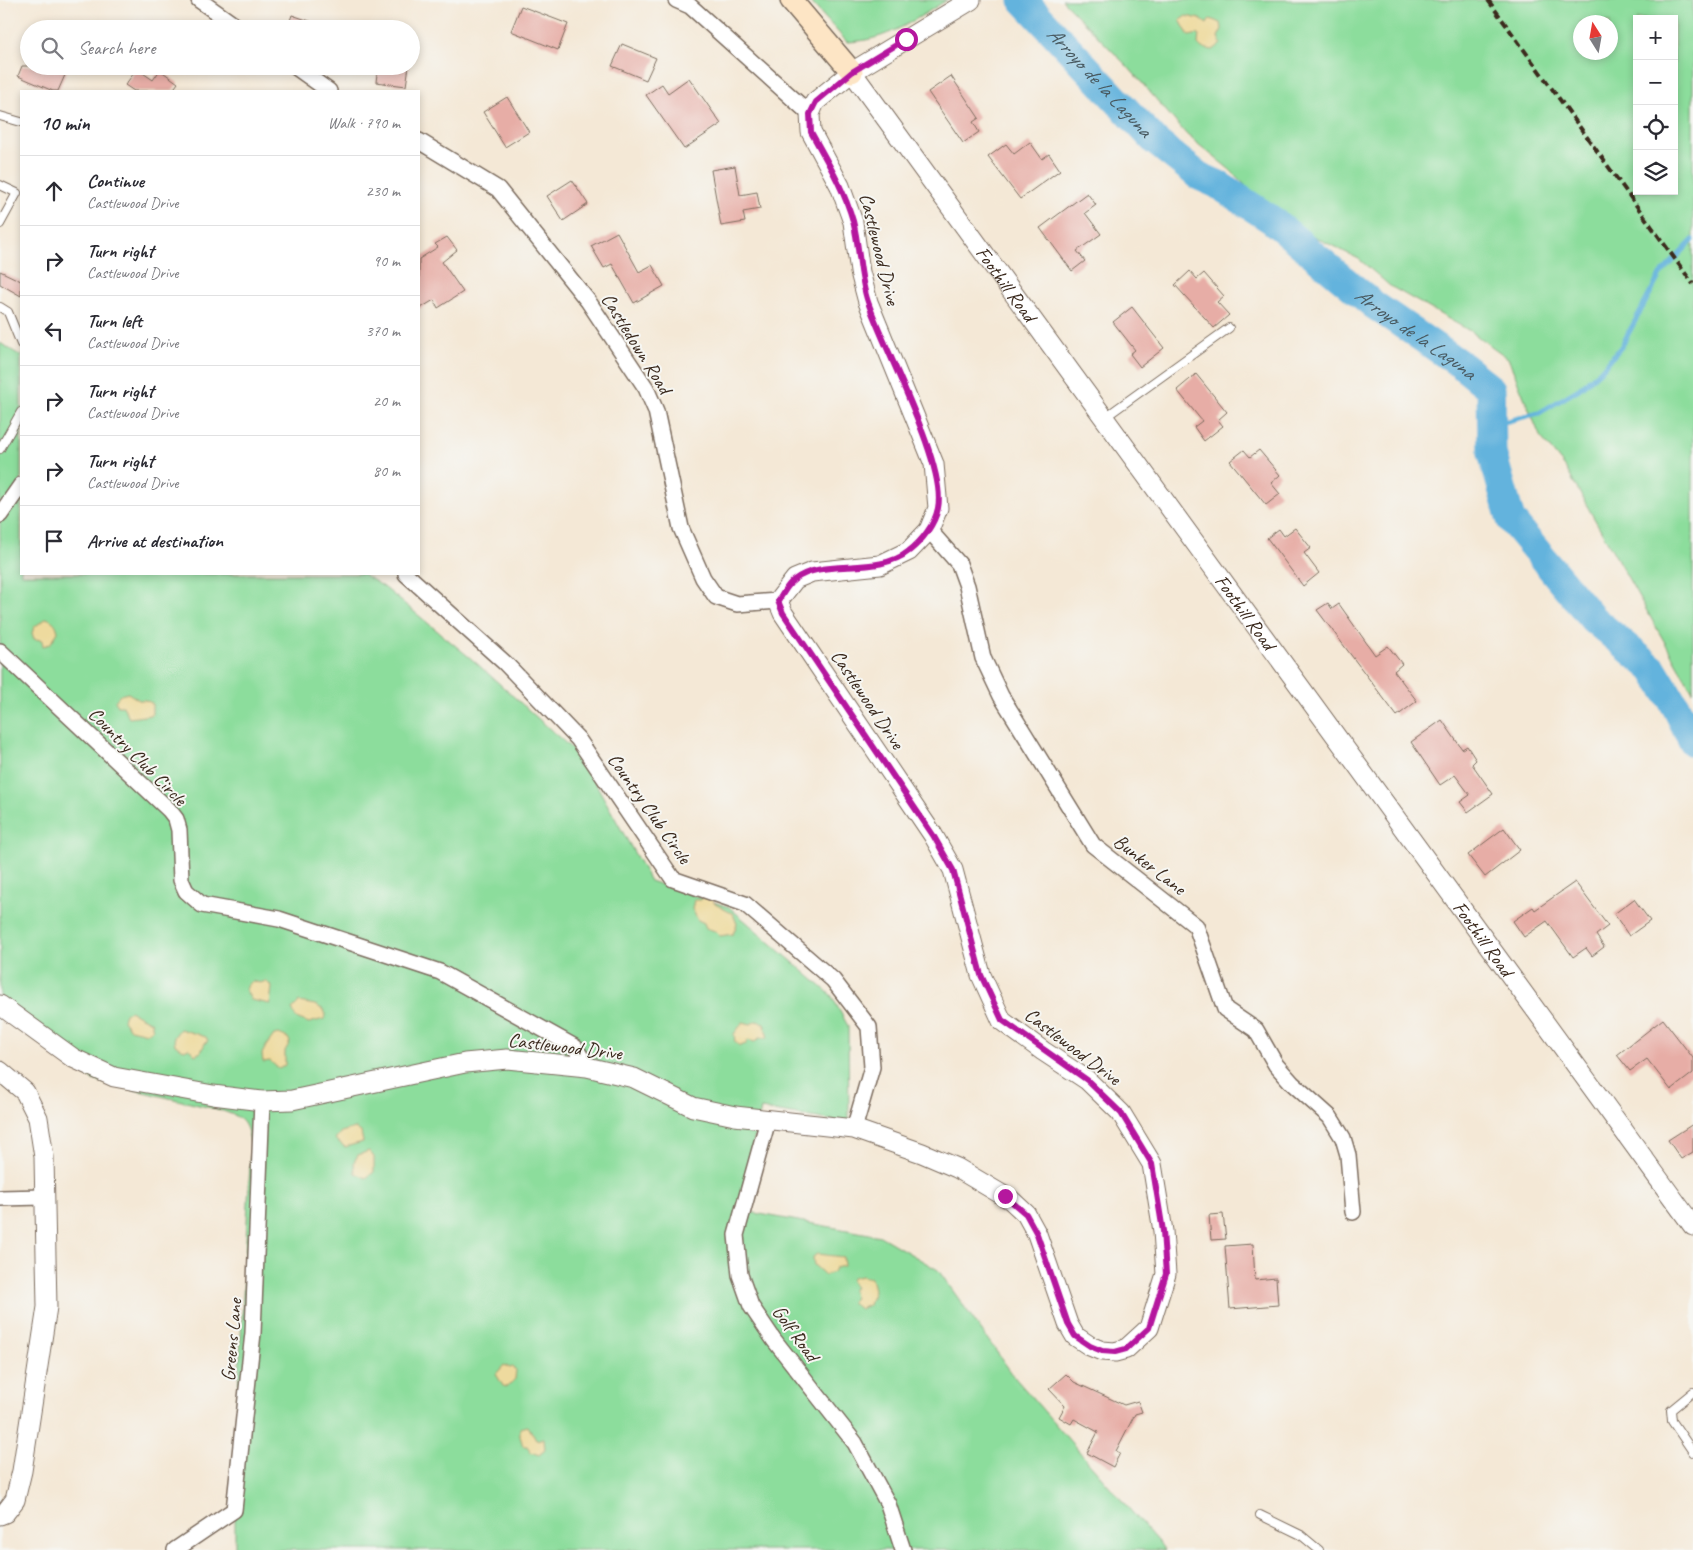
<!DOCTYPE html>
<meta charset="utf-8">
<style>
:root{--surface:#fff;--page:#f2f2f3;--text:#2b2b33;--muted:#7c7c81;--line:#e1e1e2}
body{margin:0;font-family:Caveat,sans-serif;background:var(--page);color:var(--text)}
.controls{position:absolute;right:15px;top:15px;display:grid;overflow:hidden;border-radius:0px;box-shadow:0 2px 8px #0003}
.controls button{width:45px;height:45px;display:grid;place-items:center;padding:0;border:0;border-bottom:1px solid var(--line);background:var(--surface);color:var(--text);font:25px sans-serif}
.compass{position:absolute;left:1573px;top:15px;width:45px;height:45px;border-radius:50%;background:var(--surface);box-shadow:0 2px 8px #0003;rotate:349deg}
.stop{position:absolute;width:15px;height:15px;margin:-11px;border:4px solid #b5179e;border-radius:50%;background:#fff}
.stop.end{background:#b5179e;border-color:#fff;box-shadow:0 1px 5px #0008}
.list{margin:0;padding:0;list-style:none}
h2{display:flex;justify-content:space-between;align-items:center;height:65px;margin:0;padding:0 20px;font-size:21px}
h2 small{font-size:16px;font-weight:400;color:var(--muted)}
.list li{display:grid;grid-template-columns:32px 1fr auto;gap:15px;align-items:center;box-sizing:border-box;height:70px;padding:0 20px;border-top:1px solid var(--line)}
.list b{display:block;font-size:19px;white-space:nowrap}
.list p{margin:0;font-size:16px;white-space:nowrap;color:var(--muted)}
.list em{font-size:16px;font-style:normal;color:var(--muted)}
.icon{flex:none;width:28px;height:28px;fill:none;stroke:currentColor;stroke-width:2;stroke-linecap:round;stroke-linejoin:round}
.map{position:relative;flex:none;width:1693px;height:1550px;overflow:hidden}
.search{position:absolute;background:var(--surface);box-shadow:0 2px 8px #0003;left:20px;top:20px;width:400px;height:55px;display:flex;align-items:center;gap:12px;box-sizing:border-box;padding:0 18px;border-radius:28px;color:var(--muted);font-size:19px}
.panel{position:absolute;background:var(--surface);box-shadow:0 2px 8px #0003;left:20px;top:90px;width:400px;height:485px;border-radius:0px}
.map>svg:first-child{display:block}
.green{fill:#8cdd9c;stroke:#64845d;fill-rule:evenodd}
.sand{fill:#eeda9e;stroke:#94825e}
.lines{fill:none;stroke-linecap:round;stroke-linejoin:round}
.stream{stroke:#63b3dd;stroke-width:5}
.river{stroke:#63b3dd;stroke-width:29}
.building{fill:#e7ada6}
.service-casing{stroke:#7c6c5e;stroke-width:10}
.minor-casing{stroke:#7c6c5e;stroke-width:18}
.tertiary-casing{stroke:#7c6c5e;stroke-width:21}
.secondary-casing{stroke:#7c6c5e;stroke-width:24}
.service{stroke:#fff;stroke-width:8}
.minor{stroke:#fff;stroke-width:15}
.tertiary{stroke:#fff;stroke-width:19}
.secondary{stroke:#fde5c5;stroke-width:21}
.rail{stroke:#3b2a1e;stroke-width:4;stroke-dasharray:8 4;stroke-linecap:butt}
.route{stroke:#b5179e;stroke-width:6}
.labels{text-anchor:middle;stroke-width:4;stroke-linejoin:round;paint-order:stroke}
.street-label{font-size:20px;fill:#3b2a1e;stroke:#f6f6f2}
.water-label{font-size:21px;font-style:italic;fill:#495a61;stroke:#f6f6f2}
</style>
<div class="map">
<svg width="1693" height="1550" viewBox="0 0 1693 1550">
<rect width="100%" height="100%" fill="#f6f6f2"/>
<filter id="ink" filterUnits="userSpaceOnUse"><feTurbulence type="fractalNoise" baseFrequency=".02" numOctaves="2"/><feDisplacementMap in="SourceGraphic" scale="10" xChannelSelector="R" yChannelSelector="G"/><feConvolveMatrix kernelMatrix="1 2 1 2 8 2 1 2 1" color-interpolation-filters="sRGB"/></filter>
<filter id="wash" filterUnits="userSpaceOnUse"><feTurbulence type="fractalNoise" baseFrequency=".0096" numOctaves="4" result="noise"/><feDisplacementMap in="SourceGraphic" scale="20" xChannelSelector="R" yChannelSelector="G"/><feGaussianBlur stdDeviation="1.12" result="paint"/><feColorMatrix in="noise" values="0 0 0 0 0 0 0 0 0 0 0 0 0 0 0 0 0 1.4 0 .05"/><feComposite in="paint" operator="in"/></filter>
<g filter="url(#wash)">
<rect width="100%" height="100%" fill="#f4e8d6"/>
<g class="green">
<path d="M809,0h138c-33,20 -60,41 -100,42z"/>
<path d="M1062,0h631v692l-128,-225 -25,-31 -32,-78 -38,-27 -80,-45 -31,-27 -70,-35 -31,-26 -29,-29 -42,-34 -58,-67zM1637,19h37v172h-37zM1580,22h30v30h-30z"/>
<path d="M0,343l21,13v218h342l21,13 90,74 107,96 69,124 79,26 102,88 17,31 1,97 -88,-14 -23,101 142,26 58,34 78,109 149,171h-930v-99l16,-306c-5,-24 -7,-27 -31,-35l-127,-30 -93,-65z"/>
</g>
<g class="sand">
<polygon points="1186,16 1200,19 1207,24 1210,19 1221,23 1222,29 1218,37 1221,44 1213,50 1202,48 1198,44 1199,34 1189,36 1180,20"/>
<path d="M47,618c7,4 9,5 11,14l-8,12 -7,2 -1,-6 -8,-1 -2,-6 2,-6z"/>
<polygon points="128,693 139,700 145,700 152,703 152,715 129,718 123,706 118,706 115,701 120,695"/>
<polygon points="705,896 712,898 715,904 733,914 737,924 733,934 720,936 715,931 706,928 704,923 698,920 692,909 694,900 701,900"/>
<polygon points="252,981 260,983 266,981 272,987 270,1004 251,1000 246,990 248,984"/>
<polygon points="299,1002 315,1005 324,1010 326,1015 324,1019 309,1023 296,1018 292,1009"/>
<polygon points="130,1011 151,1022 153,1029 147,1033 130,1029 123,1020 125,1014"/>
<polygon points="756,1021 764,1023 768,1038 759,1038 755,1042 748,1040 746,1044 740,1046 735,1042 734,1034 743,1022 751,1024"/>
<polygon points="180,1029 206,1037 208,1041 205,1043 201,1052 195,1055 189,1048 184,1050 175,1045 174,1037"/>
<polygon points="279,1034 288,1038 290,1042 285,1051 285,1065 279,1069 270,1061 263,1062 262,1054 266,1046 274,1035"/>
<polygon points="355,1128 361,1132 363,1142 345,1147 335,1139 341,1132"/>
<polygon points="369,1151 374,1157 374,1172 366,1178 355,1173 354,1162 358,1155"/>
<polygon points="817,1254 843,1257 844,1266 835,1268 833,1272 825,1275 814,1265 813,1257"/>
<polygon points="861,1276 871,1278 874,1290 869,1305 860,1309 851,1302 855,1298 852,1290 855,1288 851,1281 852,1278"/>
<polygon points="504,1365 510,1368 513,1367 516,1370 515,1379 507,1387 503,1386 496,1374"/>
<polygon points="528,1426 536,1440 544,1438 545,1450 539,1455 531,1452 527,1446 523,1446 520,1436 520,1428"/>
</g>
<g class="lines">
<polyline class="stream" points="1492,425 1539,413 1579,389 1600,371 1621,347 1660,275 1693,240"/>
<path class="river" id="s1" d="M1023,0l133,142 43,34 18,8 55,36 102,85 86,59 31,25 1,64 19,67 82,99 60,50 23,38 17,35"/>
</g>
<g id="blocks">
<g class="building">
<polygon points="521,6 568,24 558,50 511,31"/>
<polygon points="292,15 324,26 324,29 287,29"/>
<polygon points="622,44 656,58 646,80 612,66"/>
<polygon points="22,66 69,66 58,91 53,91 18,76"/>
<polygon points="378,66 409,66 406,86 376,82"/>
<polygon points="137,69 153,80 160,70 178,83 172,91 134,91 125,85"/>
<polygon points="951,76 979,118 973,122 979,132 963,143 928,92"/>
<polygon points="689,78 721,124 684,149 646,95 662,84 668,93"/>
<polygon points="507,97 529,132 505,147 483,112"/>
<polygon points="1030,142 1042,159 1049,154 1060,170 1020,199 988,157 1006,144 1014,154"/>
<polygon points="735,166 740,195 757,192 760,209 743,212 745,222 721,226 711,170"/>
<polygon points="572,180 588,204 563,221 547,196"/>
<polygon points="1087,193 1096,205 1085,213 1101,234 1077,251 1085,261 1072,271 1040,228"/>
<polygon points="617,232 639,272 652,265 664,286 634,303 612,264 604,268 591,246"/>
<polygon points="447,237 457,250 442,262 463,292 438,308 434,300 419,309 419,259 438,247 435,244"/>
<polygon points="0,271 21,281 21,296 0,284"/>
<polygon points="1190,271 1197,279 1204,273 1224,296 1217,302 1229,315 1214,328 1175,285"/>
<polygon points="1132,307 1164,348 1140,367 1130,354 1135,350 1113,322"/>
<polygon points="1196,374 1227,412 1218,420 1223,426 1204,441 1194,427 1202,421 1177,390"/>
<polygon points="1244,450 1250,457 1259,450 1280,475 1271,483 1280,494 1266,505 1230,461"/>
<polygon points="1295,528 1311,548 1304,553 1319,573 1303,586 1267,538 1279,529 1284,536"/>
<polygon points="1328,603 1332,609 1339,604 1375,655 1388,646 1402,664 1394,671 1417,701 1397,716 1317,610"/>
<polygon points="1442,720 1462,749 1467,746 1476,760 1472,764 1493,794 1468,812 1460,802 1470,795 1455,775 1440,785 1411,742"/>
<polygon points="1504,828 1520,850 1485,877 1468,855"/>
<polygon points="1575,882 1608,926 1596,935 1604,947 1592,956 1586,948 1573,957 1547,921 1524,937 1513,921 1533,907 1535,910"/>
<polygon points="1634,899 1650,921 1629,936 1614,914"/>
<polygon points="1663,1019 1693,1058 1693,1073 1671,1090 1647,1059 1630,1071 1617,1055"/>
<polygon points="1693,1124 1693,1152 1681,1159 1668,1140"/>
<polygon points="1223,1214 1226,1239 1211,1240 1209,1215"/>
<polygon points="1253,1244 1255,1280 1276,1278 1278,1305 1230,1309 1225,1246"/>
<polygon points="1066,1374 1074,1382 1124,1405 1138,1401 1142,1412 1135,1414 1116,1451 1120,1453 1113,1467 1087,1453 1098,1432 1074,1419 1071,1424 1059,1417 1065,1406 1049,1389"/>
</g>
</g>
</g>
<g filter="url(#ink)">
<use href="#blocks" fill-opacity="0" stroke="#7c6c5e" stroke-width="1"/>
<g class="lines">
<g class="service-casing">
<g id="service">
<polyline points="0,116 21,122"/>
<polyline points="0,185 17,193 0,224"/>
<polyline points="0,307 8,312 21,344"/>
<polyline points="1104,418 1229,328"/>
<polyline points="0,449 21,412"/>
<polyline points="1693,1392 1671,1410 1672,1421 1693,1452"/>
<polyline points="1260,1515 1301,1535 1319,1550"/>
</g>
</g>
<g class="minor-casing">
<g id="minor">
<polyline points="199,0 240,29"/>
<polyline points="676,0 690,6 810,114"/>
<polyline points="294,66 329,91"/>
<polyline points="419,141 498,189 588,301 646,388 656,411 681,528 703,578 716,597 737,604 778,601"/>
<polyline points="0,515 21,485"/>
<polyline points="929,530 959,564 967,586 983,658 1001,696 1093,845 1196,926 1225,1009 1256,1030 1276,1065 1292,1083 1330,1117 1343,1138 1348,1155 1353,1212"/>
<polyline points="406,574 505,663 578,739 673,879 745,904 833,980 869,1027 872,1067 854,1129"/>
<polyline points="0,651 169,810 176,819 179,830 181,880 186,891 202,905 279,919 440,972 575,1047 587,1067"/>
<polyline points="768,1120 736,1235 740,1275 751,1306 774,1340 855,1443 888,1504 903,1550"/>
<polyline points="0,1198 44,1197"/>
<polyline points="175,1550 234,1510 253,1333 262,1101"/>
</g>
</g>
<g class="tertiary-casing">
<g id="tertiary">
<path id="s2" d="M852,72l841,1154"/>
<polyline points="0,1005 73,1058 114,1077 213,1095 262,1101 292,1100 465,1063 507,1059 587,1067 634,1078 693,1107 735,1116 854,1129 922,1153 957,1168 1011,1200 1026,1214 1037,1234 1068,1324 1075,1336 1090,1346 1102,1351 1115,1352 1126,1349 1149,1328 1166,1274 1163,1231 1152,1164 1121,1113 1087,1080 1043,1051 1002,1021 981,975 953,870 933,835 783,613 778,601 795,579 812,572 880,565 909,551 929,530 938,508 934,464 868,302 860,272 853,222 840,186 811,132 810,114 815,102 852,72 971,0"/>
<polyline points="0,1071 25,1092 38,1118 44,1157 47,1307 22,1471 15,1500 5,1513 0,1515"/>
</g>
</g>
<g class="secondary-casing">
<polyline id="secondary" points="791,0 852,72"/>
</g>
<use href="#service" class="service"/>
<use href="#minor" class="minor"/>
<use href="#tertiary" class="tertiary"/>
<use href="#secondary" class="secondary"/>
<polyline class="rail" points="1488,0 1693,284"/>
</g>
</g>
<g class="lines" filter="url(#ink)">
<path class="route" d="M906,39l-54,33 -36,30 -6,12 1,18c16,29 33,57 42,89 7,27 6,55 15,81 16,47 79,163 70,206 -3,16 -16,33 -29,43 -32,26 -87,6 -115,29 -7,5 -11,14 -16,21l5,12 150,222 20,35 28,105 21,45 85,60 34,33 31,51 11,67 3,43 -17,54 -23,21 -11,3 -13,-1 -12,-5 -15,-10 -7,-12 -31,-90 -11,-20 -21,-18"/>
</g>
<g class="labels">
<g class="street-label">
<text transform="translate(880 249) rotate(76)" y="7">Castlewood Drive</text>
<text dy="7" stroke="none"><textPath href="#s2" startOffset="262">Foothill Road</textPath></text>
<text transform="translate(637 343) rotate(58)" y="7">Castledown Road</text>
<text dy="7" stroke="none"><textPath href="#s2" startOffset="668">Foothill Road</textPath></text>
<text transform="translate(868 699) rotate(56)" y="7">Castlewood Drive</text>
<text transform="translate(138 756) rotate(45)" y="7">Country Club Circle</text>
<text transform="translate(650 808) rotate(55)" y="7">Country Club Circle</text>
<text transform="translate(1150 864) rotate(38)" y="7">Bunker Lane</text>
<text dy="7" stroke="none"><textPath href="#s2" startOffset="1072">Foothill Road</textPath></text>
<text transform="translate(565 1046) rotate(7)" y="7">Castlewood Drive</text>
<text transform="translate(1073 1046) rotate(37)" y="7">Castlewood Drive</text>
<text transform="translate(796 1333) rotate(54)" y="7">Golf Road</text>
<text transform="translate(231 1340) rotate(-85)" y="7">Greens Lane</text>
</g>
<g class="water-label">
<text dy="7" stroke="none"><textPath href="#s1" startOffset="112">Arroyo de la Laguna</textPath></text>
<text dy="7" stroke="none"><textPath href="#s1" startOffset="518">Arroyo de la Laguna</textPath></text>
</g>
</g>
</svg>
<div class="controls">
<button>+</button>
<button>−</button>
<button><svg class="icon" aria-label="locate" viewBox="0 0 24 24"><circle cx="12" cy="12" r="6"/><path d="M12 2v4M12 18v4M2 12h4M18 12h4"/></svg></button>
<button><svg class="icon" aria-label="layers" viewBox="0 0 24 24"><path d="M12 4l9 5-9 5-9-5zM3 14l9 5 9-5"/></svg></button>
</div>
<svg class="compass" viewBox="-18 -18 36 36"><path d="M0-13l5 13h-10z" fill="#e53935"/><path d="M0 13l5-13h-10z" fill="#7c7c81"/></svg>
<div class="stop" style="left:906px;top:39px"></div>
<div class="stop end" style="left:1005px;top:1196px"></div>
<div class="search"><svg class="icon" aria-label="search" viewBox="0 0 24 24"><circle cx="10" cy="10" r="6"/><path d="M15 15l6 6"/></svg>Search here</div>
<section class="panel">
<h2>10 min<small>Walk · 790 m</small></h2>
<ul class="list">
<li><svg class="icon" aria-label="ahead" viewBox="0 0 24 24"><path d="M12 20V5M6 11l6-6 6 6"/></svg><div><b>Continue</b><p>Castlewood Drive</p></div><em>230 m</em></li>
<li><svg class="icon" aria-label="right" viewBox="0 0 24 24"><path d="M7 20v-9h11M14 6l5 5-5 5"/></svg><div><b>Turn right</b><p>Castlewood Drive</p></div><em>90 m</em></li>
<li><svg class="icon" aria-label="left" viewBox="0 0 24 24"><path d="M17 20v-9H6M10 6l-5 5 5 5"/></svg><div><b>Turn left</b><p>Castlewood Drive</p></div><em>370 m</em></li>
<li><svg class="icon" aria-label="right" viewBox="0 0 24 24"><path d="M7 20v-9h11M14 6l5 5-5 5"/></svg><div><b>Turn right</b><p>Castlewood Drive</p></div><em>20 m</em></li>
<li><svg class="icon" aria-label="right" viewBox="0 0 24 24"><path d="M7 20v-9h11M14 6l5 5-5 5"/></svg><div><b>Turn right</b><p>Castlewood Drive</p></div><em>80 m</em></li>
<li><svg class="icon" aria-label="arrive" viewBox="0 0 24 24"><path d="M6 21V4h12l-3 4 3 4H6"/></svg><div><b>Arrive at destination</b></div></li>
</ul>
</section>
</div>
